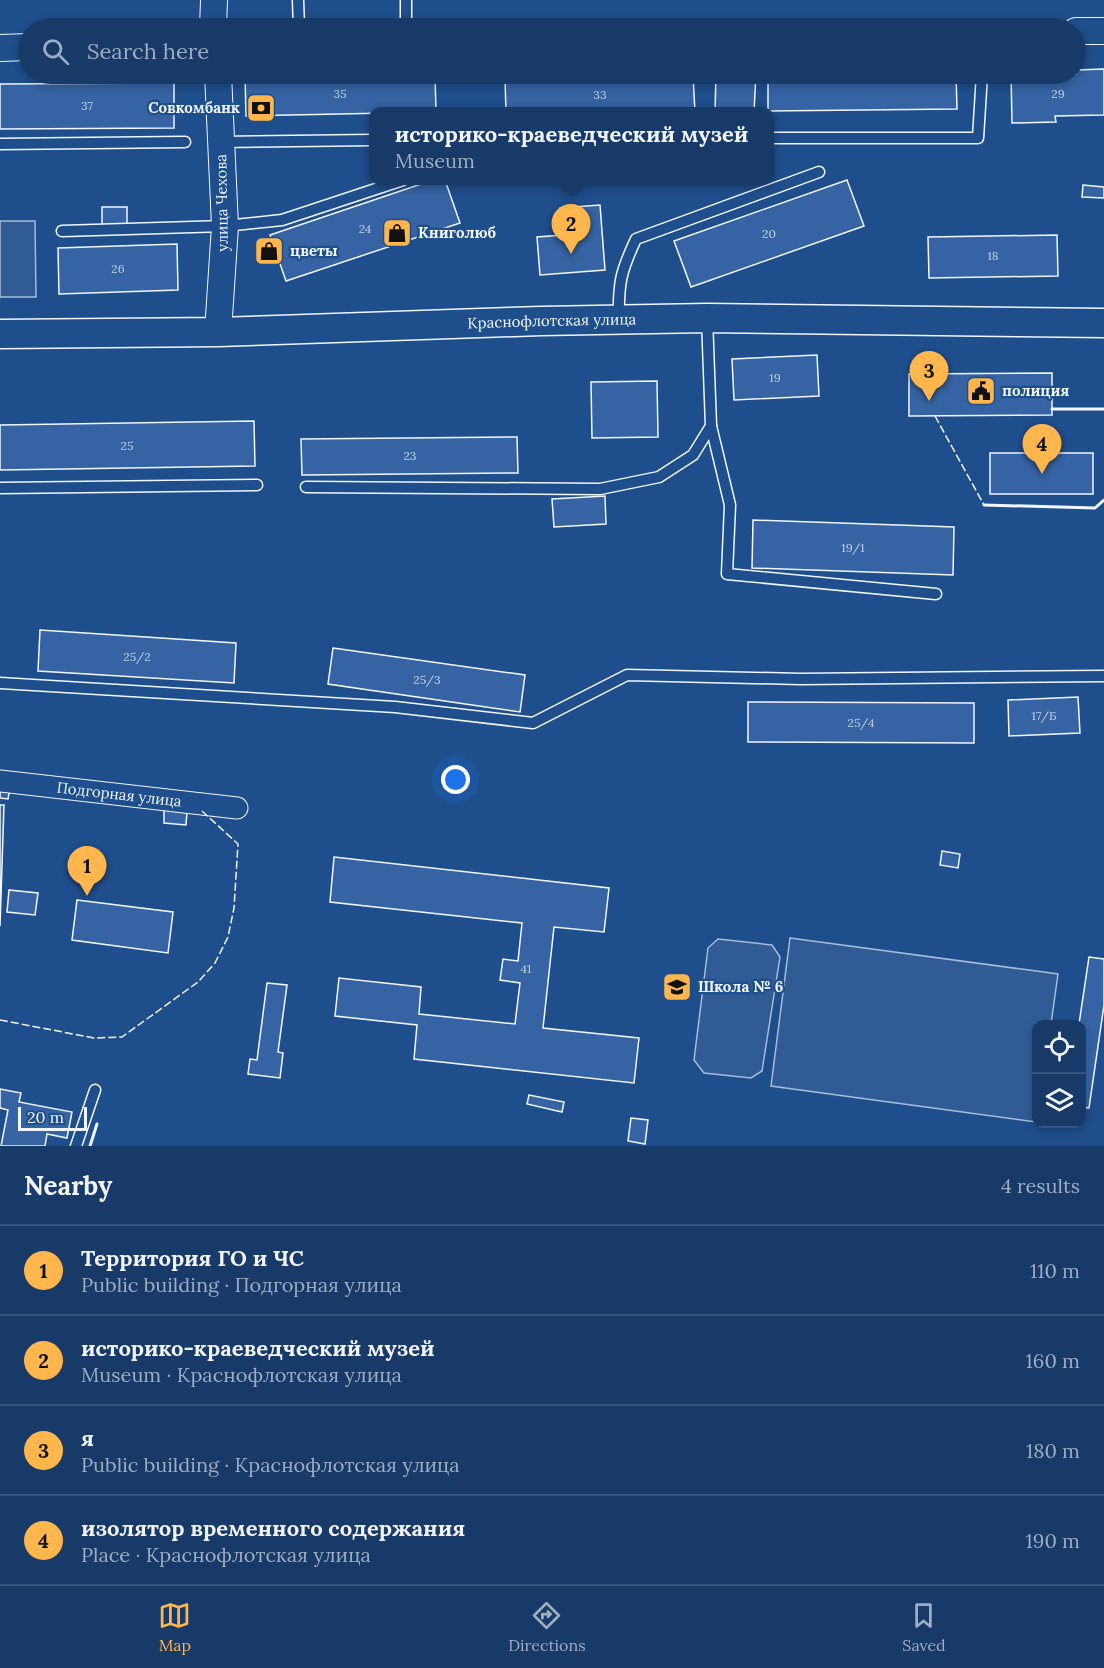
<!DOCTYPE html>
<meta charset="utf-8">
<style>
:root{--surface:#173a69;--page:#244571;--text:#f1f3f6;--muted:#9eadc0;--line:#36547d;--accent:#ffb74d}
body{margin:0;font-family:Lora,serif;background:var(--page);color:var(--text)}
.controls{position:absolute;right:18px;bottom:18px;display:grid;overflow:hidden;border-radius:12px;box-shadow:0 3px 9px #0003}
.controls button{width:54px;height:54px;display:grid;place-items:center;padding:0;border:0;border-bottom:2px solid var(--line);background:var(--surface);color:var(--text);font:30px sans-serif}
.scale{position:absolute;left:18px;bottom:15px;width:69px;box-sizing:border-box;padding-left:6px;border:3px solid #f2f6ff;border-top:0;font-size:16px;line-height:21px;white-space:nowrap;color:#f2f6ff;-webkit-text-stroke:4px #1f4e8c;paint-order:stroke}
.you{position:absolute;left:456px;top:780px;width:21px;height:21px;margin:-15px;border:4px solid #fff;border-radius:50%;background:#1a73e8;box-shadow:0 0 0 9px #1a73e833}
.badge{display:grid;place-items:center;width:39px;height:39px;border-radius:50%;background:var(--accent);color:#111;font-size:20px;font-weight:700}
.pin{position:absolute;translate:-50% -50px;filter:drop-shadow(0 2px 3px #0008)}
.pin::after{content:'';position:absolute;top:32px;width:21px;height:18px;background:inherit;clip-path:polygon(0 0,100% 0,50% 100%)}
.popup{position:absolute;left:369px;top:107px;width:405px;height:78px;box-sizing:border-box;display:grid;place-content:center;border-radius:12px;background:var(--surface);filter:drop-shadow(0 2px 4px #0005);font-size:20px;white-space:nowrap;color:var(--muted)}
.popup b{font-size:22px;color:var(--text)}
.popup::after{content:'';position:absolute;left:50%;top:100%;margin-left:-12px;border:12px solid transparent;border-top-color:var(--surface)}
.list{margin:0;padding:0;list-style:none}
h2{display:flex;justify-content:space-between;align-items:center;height:78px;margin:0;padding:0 24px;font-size:26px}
h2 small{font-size:20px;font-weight:400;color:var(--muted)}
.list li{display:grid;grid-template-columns:39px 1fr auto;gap:18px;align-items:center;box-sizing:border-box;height:90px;padding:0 24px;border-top:2px solid var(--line)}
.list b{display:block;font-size:22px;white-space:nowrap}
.list p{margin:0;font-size:20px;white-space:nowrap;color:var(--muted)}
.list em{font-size:20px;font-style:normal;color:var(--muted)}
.icon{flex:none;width:33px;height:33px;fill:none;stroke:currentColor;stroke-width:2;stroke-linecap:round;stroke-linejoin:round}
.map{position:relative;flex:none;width:1104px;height:1146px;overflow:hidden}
.search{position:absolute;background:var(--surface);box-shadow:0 3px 9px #0003;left:18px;right:18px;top:18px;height:66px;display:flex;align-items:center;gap:15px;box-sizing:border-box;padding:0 21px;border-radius:33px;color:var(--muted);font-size:22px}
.sheet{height:438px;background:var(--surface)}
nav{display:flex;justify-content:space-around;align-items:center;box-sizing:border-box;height:84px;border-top:2px solid var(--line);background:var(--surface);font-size:16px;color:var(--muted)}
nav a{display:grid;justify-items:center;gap:3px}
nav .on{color:var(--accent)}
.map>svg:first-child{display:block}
.green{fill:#305b95;stroke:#a8bbd7;stroke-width:1.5}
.building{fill:#3563a3;stroke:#f2f6ff;stroke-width:1.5}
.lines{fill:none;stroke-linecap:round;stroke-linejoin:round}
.service-casing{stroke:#f2f6ff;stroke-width:13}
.minor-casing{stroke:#f2f6ff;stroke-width:23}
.tertiary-casing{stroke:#f2f6ff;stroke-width:28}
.secondary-casing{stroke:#f2f6ff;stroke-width:31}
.service{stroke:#1f4e8c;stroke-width:10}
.minor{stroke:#1f4e8c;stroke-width:21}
.tertiary{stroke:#1f4e8c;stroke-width:26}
.secondary{stroke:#1f4e8c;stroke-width:28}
.fence{stroke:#f2f6ff;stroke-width:1.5;stroke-dasharray:8 3;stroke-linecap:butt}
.wall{stroke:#f2f6ff;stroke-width:3}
.labels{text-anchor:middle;stroke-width:4.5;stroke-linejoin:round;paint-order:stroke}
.number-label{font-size:12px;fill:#c3d1e8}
.poi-label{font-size:15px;font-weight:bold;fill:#f2f6ff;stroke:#1f4e8c;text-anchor:start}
.street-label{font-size:15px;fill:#f2f6ff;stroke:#1f4e8c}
</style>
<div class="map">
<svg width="1104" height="1146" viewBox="0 0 1104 1146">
<rect width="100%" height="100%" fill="#1f4e8c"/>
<g class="green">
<polygon points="0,221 35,221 36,297 0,297"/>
<polygon points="790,938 1058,974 1051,1024 1036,1024 1036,1122 771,1086"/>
<polygon points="718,939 772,945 780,957 762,1071 751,1078 704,1073 694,1060 708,948"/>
</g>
<g class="building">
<polygon points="1104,69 1104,115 1055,116 1056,122 1012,123 1011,74 1076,74 1076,70"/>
<polygon points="435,74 436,112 246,116 245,76"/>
<polygon points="716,74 756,74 754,112 715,112"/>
<polygon points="768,74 956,74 957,109 768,111"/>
<polygon points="693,75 695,112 506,112 505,79"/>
<polygon points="174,83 174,128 0,129 0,84"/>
<polygon points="433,180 445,180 460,223 286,281 270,235"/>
<polygon points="847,180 864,226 691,287 674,241"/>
<polygon points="1083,185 1104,187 1104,198 1082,197"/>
<polygon points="600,205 605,270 540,275 537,237 563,235 560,208"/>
<rect x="102" y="207" width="25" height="19"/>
<polygon points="1057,235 1058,276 929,278 928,237"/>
<polygon points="271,239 278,259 266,262 259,243"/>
<polygon points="177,244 178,290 59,294 58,248"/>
<polygon points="817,355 819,396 734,400 732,359"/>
<polygon points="1052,373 1052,415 909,416 909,374"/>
<polygon points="657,381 658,437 592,438 591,382"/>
<polygon points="254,421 255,466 0,470 0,425"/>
<polygon points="517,437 518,473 302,475 301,439"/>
<rect x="990" y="453" width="103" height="41"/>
<polygon points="605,496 606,524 554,527 552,499"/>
<polygon points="753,520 954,527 953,575 752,568"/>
<polygon points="40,630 236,643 234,683 38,671"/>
<polygon points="333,648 525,675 520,712 328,684"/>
<polygon points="1078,697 1080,733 1009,736 1008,700"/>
<polygon points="748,702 974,703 974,743 748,742"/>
<polygon points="0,786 10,787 8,799 0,798"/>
<polygon points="0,805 4,805 0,926"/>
<polygon points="164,810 187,812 186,825 164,823"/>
<polygon points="942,851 960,854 958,868 940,865"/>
<polygon points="334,857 609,888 604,932 554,927 543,1028 639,1038 634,1083 414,1059 417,1025 335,1016 339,978 421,987 419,1014 515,1024 520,983 500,980 503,959 518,961 522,923 330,902"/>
<polygon points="9,890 38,893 35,915 7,912"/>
<polygon points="77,900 173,912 168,953 72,940"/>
<polygon points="1089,957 1104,959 1104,1005 1089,1108 1082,1107 1082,1024 1079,1024"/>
<polygon points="267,983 287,985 278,1052 283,1053 280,1078 248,1074 250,1059 257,1060"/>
<polygon points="0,1089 21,1093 19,1102 72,1112 67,1138 47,1134 45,1146 1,1146 8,1110 0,1108"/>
<polygon points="529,1095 564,1102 562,1112 527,1104"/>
<polygon points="631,1118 648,1120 645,1144 628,1141"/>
</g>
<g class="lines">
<g class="service-casing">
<g id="service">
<polyline points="298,0 299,28"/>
<polyline points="406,0 406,28"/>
<polyline points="769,138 978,138 982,74"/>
<polyline points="221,142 373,140"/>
<polyline points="0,144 185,142"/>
<polyline points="62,231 225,226 282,220 403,180"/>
<path d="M619,319c-1,-36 2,-48 17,-80l183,-67"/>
<polyline points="711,426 730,505 727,574 936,594"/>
<polyline points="306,487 600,489 659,477 693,455 711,426 707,318"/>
<polyline points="0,488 257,485"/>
<polyline points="0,683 395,707 533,723 627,675 801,679 1104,676"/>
<polyline points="76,1146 95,1090"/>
</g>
</g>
<g class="minor-casing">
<g id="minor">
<path id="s1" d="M0,781l237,27"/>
</g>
</g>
<g class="tertiary-casing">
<g id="tertiary">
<polyline points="213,28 214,0"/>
<polyline points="1076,31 1104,31"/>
<polyline points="0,48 28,47"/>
<polyline points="218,332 225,226 218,74"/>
</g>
</g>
<g class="secondary-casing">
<g id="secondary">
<path id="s2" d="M0,334l218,-2 323,-11 166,-3 397,5"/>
</g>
</g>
<use href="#service" class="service"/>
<use href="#minor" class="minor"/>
<use href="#tertiary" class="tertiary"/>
<use href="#secondary" class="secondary"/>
<g class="fence">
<polyline points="935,416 984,505"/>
<polyline points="0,1020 94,1038 122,1037 198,982 215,963 228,937 234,908 238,844 202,811"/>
</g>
<g class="wall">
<polyline points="1052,409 1104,409"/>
<polyline points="984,505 1095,508 1104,500"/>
<polyline points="90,1146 97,1124"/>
</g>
</g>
<defs>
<g id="bank-square" transform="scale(1.5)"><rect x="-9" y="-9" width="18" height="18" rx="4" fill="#ffb74d" stroke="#1f4e8c"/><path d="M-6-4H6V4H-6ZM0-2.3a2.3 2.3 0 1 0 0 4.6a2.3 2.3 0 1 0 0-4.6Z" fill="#111"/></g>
<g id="shop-square" transform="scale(1.5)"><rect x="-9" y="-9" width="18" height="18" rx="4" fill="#ffb74d" stroke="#1f4e8c"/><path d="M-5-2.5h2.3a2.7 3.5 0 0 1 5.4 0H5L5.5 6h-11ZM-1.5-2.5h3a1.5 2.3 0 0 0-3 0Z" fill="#111"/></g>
<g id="civic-square" transform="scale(1.5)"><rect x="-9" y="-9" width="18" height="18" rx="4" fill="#ffb74d" stroke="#1f4e8c"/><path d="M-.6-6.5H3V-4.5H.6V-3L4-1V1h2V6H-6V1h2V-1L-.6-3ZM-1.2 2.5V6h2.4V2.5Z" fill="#111"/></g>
<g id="school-square" transform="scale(1.5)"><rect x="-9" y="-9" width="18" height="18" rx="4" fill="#ffb74d" stroke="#1f4e8c"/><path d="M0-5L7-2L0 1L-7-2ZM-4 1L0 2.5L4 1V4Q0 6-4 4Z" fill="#111"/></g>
</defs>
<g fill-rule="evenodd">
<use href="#bank-square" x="261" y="108"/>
<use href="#shop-square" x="397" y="233"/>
<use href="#shop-square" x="269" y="251"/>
<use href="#civic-square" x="981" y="391"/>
<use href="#school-square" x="677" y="987"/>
</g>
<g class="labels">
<g class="number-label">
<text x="340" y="98">35</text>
<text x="1058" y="98">29</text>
<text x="600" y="99">33</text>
<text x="87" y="110">37</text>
<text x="365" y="233">24</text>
<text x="769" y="238">20</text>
<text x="993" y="260">18</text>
<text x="118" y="273">26</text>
<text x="775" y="382">19</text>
<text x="127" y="450">25</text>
<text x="410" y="460">23</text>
<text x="853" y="552">19/1</text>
<text x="137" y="661">25/2</text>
<text x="427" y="684">25/3</text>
<text x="1044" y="720">17/Б</text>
<text x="861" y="727">25/4</text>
<text x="526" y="973">41</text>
</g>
<g class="poi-label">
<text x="240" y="113" text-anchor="end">Совкомбанк</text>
<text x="418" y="238">Книголюб</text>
<text x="290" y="256">цветы</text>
<text x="1002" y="396">полиция</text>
<text x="698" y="992">Школа № 6</text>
</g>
<g class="street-label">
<text transform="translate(222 203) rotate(-91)" y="5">улица Чехова</text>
<text dy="5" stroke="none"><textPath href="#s2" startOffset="552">Краснофлотская улица</textPath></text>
<text dy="5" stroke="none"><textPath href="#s1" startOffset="120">Подгорная улица</textPath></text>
</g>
</g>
</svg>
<div class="controls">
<button><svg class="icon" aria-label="locate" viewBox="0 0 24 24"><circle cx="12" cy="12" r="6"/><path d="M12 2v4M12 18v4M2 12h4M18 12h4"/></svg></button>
<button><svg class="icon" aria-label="layers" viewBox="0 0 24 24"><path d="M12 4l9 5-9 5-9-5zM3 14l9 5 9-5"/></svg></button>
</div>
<div class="scale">20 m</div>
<div class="you"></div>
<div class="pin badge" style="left:87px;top:896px">1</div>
<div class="pin badge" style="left:571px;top:254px">2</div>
<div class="popup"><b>историко-краеведческий музей</b>Museum</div>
<div class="pin badge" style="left:929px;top:401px">3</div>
<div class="pin badge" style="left:1042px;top:474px">4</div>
<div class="search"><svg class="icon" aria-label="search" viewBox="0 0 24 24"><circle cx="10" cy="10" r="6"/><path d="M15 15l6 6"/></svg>Search here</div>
</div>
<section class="sheet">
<h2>Nearby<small>4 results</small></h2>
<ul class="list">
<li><span class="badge">1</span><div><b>Территория ГО и ЧС</b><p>Public building · Подгорная улица</p></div><em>110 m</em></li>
<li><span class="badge">2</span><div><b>историко-краеведческий музей</b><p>Museum · Краснофлотская улица</p></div><em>160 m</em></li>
<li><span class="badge">3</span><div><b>я</b><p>Public building · Краснофлотская улица</p></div><em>180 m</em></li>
<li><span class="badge">4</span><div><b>изолятор временного содержания</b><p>Place · Краснофлотская улица</p></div><em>190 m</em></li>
</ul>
</section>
<nav>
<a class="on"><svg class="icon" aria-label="map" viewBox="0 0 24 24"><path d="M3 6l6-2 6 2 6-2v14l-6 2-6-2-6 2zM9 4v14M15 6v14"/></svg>Map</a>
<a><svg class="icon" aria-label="directions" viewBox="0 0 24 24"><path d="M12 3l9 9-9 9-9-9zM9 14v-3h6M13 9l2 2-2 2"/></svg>Directions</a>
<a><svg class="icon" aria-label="saved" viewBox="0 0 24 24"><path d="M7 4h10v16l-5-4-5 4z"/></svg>Saved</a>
</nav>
